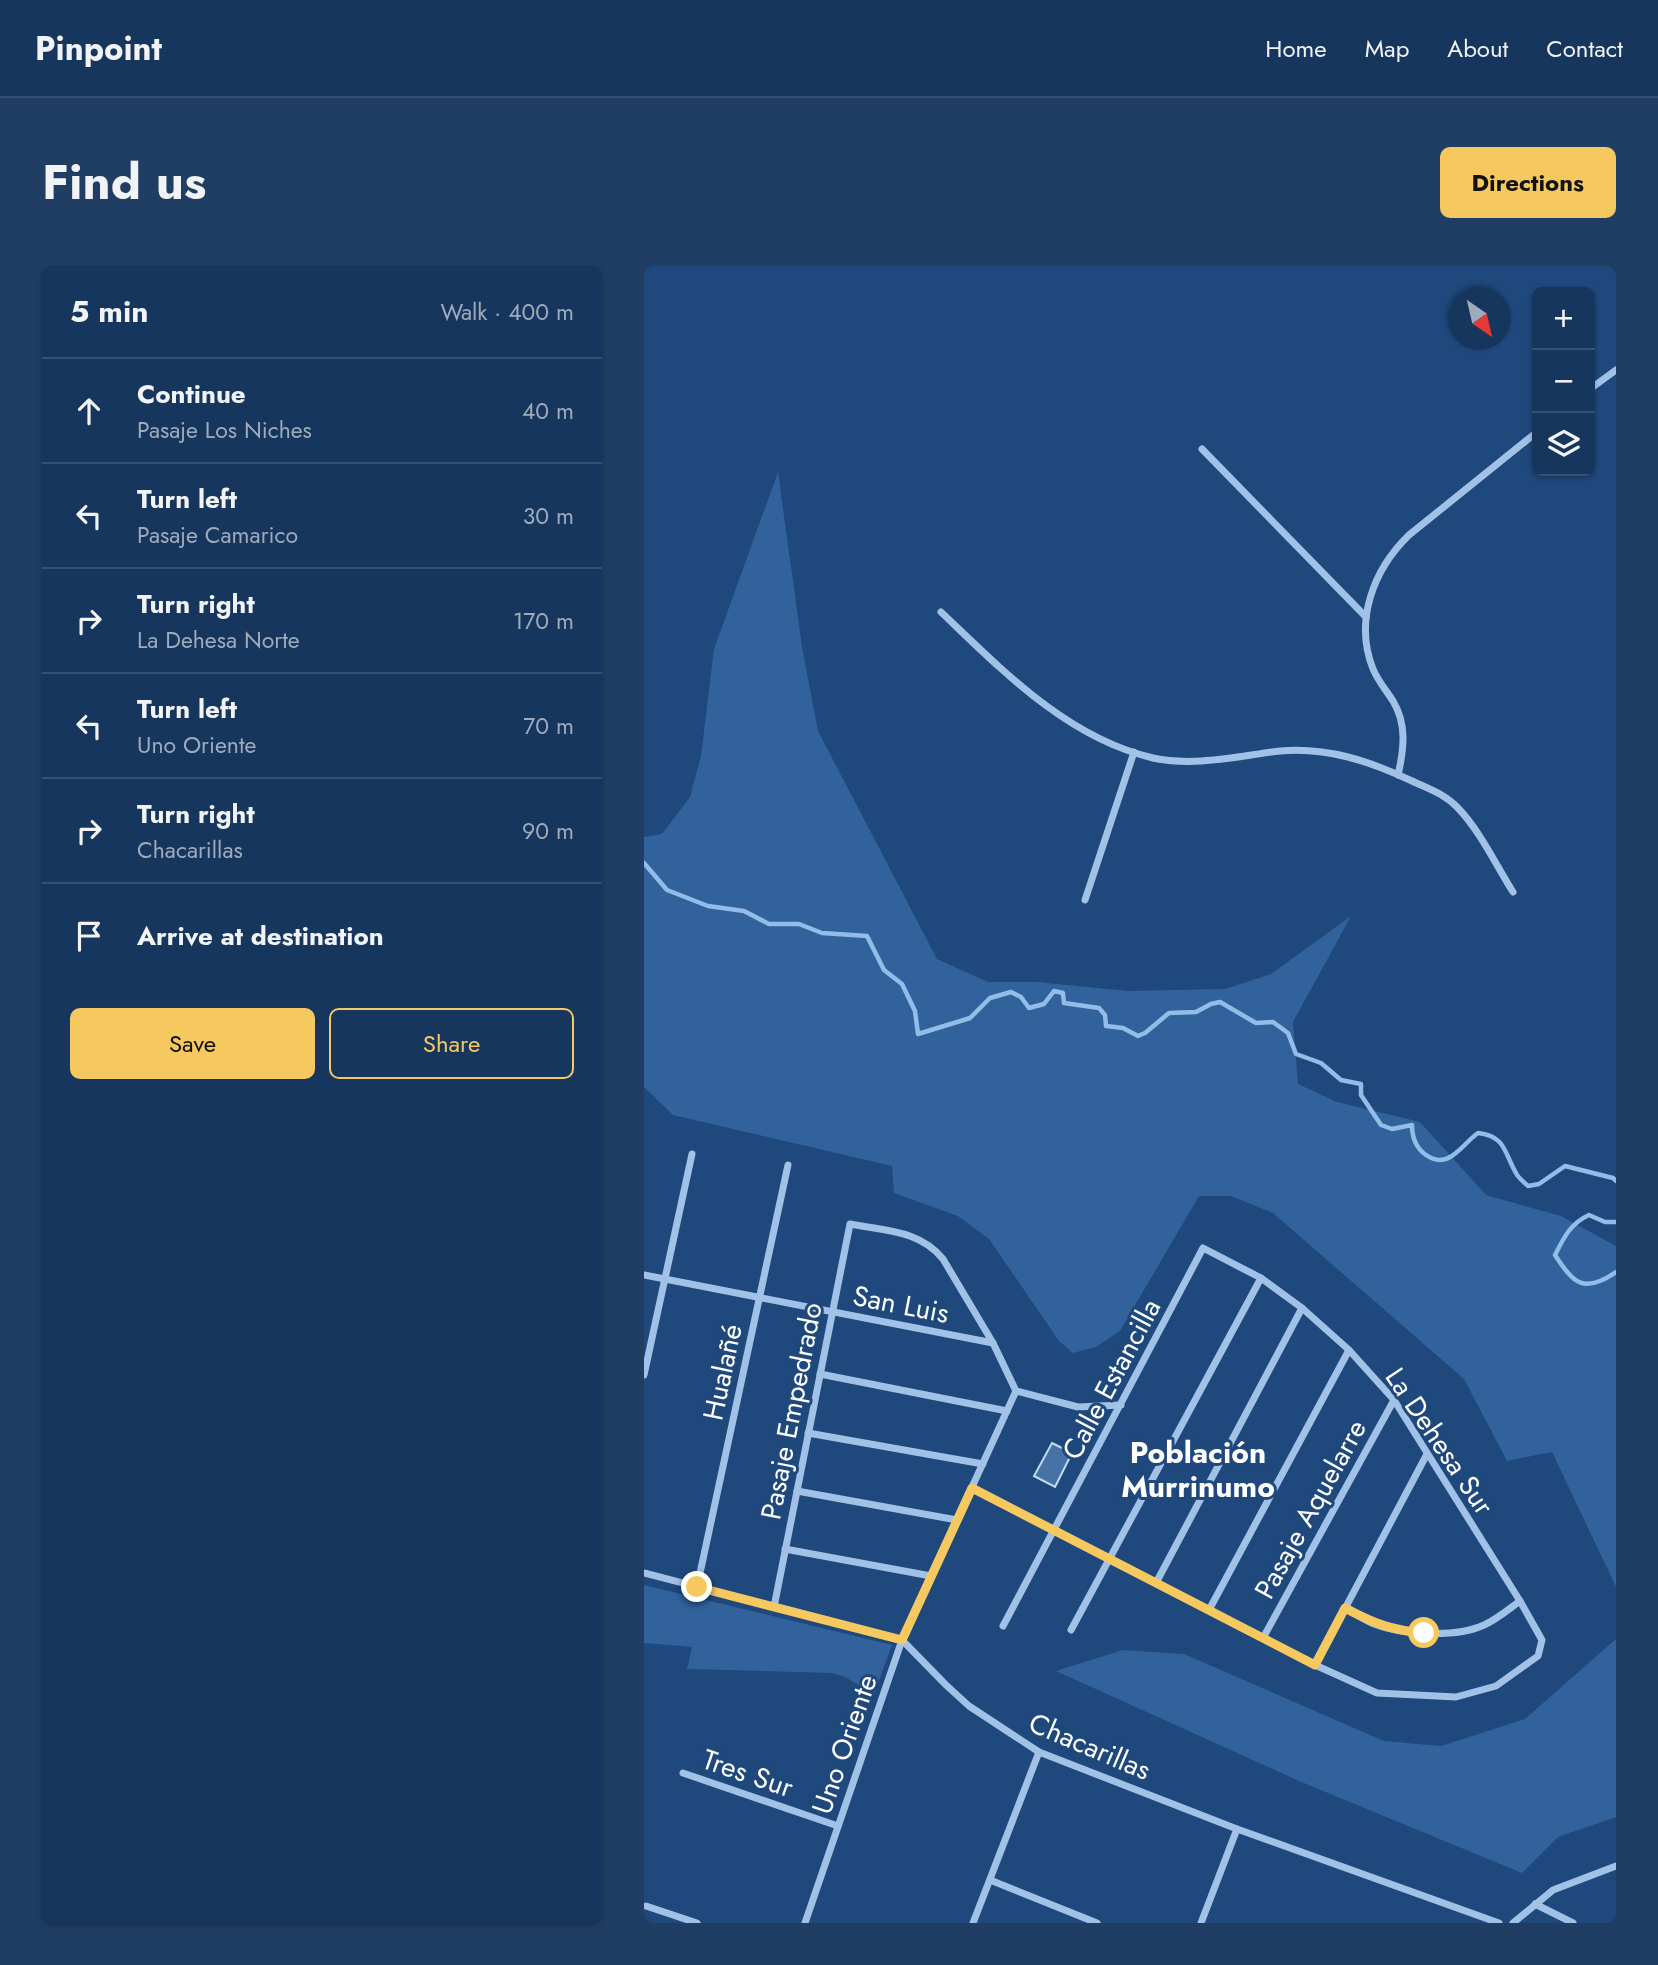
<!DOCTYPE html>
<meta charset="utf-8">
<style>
:root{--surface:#17365d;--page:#203e63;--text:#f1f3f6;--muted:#9eabbc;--line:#365072;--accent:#f6c960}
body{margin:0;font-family:Jost,sans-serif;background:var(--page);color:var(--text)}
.controls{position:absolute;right:21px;top:21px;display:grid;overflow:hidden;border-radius:10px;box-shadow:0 2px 5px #0004}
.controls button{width:63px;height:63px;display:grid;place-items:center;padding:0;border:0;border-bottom:2px solid var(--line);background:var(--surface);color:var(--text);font:35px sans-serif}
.compass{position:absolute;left:804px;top:21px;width:63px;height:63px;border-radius:50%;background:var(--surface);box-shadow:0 2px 5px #0004;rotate:146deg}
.stop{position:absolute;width:21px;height:21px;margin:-16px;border:5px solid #f6c960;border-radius:50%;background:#fff}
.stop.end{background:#f6c960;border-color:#fff;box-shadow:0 2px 7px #0008}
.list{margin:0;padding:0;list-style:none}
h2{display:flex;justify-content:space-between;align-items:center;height:91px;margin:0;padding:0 28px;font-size:30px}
h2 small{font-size:23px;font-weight:400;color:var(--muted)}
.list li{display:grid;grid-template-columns:46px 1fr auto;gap:21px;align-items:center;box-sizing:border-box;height:105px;padding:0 28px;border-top:2px solid var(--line)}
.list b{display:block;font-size:26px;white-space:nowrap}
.list p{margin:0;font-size:23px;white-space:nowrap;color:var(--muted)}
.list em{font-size:23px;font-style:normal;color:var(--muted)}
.actions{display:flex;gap:14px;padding:21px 28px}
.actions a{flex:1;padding:16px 0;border:2px solid var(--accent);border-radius:10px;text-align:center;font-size:24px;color:var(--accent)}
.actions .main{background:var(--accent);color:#111}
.icon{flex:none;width:38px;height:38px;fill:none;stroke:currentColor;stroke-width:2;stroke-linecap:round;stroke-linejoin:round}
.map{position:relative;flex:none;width:972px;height:1657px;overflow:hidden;border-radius:10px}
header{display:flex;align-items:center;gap:42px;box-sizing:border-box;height:98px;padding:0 35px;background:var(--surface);border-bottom:2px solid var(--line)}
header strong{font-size:33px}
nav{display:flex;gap:38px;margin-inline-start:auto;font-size:24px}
.intro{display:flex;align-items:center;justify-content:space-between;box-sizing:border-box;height:168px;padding:0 42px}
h1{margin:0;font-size:49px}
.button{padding:18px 32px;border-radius:10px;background:var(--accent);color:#111;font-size:24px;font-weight:700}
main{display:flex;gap:42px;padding:0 42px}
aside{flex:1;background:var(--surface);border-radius:10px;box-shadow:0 2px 5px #0004}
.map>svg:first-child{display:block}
.green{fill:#31629b}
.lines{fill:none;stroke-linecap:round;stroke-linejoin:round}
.stream{stroke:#94bce9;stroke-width:4.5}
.building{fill:#4772a6;stroke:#c4dbf5;stroke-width:2}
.street{stroke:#a1c1e7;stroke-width:7}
.route{stroke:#f6c960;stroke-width:9}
.labels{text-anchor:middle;stroke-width:6;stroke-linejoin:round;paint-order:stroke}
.street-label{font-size:28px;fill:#fff;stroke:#1f487c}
.neighbourhood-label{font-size:30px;font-weight:bold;fill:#fff;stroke:#1f487c}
</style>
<header>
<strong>Pinpoint</strong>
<nav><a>Home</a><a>Map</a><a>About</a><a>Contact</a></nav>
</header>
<div class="intro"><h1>Find us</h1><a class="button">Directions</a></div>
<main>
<aside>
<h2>5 min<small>Walk · 400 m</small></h2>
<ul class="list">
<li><svg class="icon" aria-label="ahead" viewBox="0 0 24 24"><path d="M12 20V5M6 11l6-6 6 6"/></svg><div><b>Continue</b><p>Pasaje Los Niches</p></div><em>40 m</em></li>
<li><svg class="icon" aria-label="left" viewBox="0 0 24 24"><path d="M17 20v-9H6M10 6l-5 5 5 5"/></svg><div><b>Turn left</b><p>Pasaje Camarico</p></div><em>30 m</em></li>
<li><svg class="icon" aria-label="right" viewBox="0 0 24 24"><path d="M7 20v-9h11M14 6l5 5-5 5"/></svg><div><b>Turn right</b><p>La Dehesa Norte</p></div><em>170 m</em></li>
<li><svg class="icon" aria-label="left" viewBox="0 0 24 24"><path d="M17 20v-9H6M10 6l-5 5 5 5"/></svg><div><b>Turn left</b><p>Uno Oriente</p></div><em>70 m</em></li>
<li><svg class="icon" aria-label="right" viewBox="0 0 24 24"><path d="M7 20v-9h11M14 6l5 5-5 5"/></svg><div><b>Turn right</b><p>Chacarillas</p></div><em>90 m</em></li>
<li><svg class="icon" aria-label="arrive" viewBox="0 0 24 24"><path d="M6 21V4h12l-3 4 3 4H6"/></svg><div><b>Arrive at destination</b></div></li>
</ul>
<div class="actions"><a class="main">Save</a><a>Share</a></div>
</aside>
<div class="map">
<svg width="972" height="1657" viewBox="0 0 972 1657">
<rect width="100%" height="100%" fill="#1f487c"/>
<g class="green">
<polygon points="134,206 158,381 174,465 293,693 344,716 393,716 483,725 581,723 627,708 707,650 649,756 654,818 693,836 776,856 842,929 917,950 972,980 972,1321 908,1186 863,1195 820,1113 629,947 587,930 555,930 476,1065 452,1081 429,1087 415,1075 345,973 314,950 250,927 248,900 29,849 0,821 0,571 18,568 46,531 57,490 70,383"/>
<polygon points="0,1319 248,1379 230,1428 201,1411 188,1407 43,1403 48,1381 0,1377"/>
<polygon points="972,1373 972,1551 914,1571 878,1607 655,1515 412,1405 479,1384 540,1388 740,1475 797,1480 881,1453"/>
</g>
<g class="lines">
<g class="stream">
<path d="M0,597l23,27 41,16 36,5 25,13h30l23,9 45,3 17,34 18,14 13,27 3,23 52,-16 20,-20 21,-6 10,5 8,11 15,-4 10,-13 9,2 1,10 35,5 6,7 1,11 17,2 15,8 7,-3 24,-20 27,-1 15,-8 9,-2 36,21 17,-1 15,11 8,21 25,9 20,17 20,4v11l20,30 11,4 20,-4c0,13 4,23 14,30 23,16 36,-11 52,-22 28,3 26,20 38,40 2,5 8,9 12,13l11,-2 26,-18 48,12 3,3"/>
<path d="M972,956h-11l-16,-7c-18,8 -25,22 -34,40 19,29 29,39 61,17"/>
</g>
</g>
<polygon class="building" points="408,1177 428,1187 411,1221 390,1210"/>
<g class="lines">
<g class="street">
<polyline points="946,123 972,104"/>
<polyline points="558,183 722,351"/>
<path d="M297,346c61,58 126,126 212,146 41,9 85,-2 127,-7 48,-4 89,10 132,30 17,8 33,13 46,27 22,23 38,57 55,84"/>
<path d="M754,509c6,-26 9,-51 -5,-74 -7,-11 -15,-20 -20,-32 -19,-48 0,-99 36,-134l128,-103"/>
<polyline points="441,634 490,486"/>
<polyline points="0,1009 349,1077 372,1125 434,1141 477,1139"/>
<polyline points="176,1108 363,1145"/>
<polyline points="0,1109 48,888"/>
<polyline points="164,1167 339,1198"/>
<polyline points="328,1222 671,1399 733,1427 812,1431 852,1420 894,1390 898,1374 876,1335 750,1134 705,1084 658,1042 617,1012 559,982 359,1360"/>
<polyline points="153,1225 313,1254"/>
<polyline points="141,1283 287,1310"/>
<polyline points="0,1307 258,1374 302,1419 325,1440 395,1486 593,1563 855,1657"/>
<polyline points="512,1317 658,1042"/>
<polyline points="53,1321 144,899"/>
<path d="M130,1341l76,-383c35,7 70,6 93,35l50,84"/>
<path d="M701,1342c10,5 19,12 29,16 28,11 82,14 110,1 12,-5 25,-16 36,-24"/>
<polyline points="565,1344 705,1084"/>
<polyline points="427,1364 617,1012"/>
<polyline points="619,1372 750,1134"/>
<polyline points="671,1399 783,1188"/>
<polyline points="39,1507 194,1560"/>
<polyline points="346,1614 453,1657"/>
<polyline points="891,1638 929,1657"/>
<polyline points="2,1640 53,1657"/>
<polyline points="161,1657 258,1374 372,1125"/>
<polyline points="329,1657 395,1486"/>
<polyline points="557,1657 593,1563"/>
<polyline points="869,1657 909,1624 972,1600"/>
</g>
</g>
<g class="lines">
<path class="route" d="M53,1321l205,53 70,-152 343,177 30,-57c30,16 46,22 79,25"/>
</g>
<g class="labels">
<g class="street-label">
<text transform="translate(257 1038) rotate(11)" y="10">San Luis</text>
<text transform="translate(78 1106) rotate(-78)" y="10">Hualañé</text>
<text transform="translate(467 1113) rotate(-62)" y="10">Calle Estancilla</text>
<text transform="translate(147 1145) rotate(-79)" y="10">Pasaje Empedrado</text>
<text transform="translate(796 1175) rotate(56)" y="10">La Dehesa Sur</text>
<text transform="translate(666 1243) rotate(-61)" y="10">Pasaje Aquelarre</text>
<text transform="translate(200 1478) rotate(-71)" y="10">Uno Oriente</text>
<text transform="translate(446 1480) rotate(23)" y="10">Chacarillas</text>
<text transform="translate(104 1507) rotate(19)" y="10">Tres Sur</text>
</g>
<g class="neighbourhood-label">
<text x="554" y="1197">Población<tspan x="554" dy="34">Murrinumo</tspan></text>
</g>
</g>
</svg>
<div class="controls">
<button>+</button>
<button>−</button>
<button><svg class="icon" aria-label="layers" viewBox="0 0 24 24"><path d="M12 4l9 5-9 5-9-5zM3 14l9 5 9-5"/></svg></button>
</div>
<svg class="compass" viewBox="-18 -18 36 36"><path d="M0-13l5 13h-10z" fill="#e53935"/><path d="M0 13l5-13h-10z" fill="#9eabbc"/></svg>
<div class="stop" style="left:780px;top:1367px"></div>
<div class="stop end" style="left:53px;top:1321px"></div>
</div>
</main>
